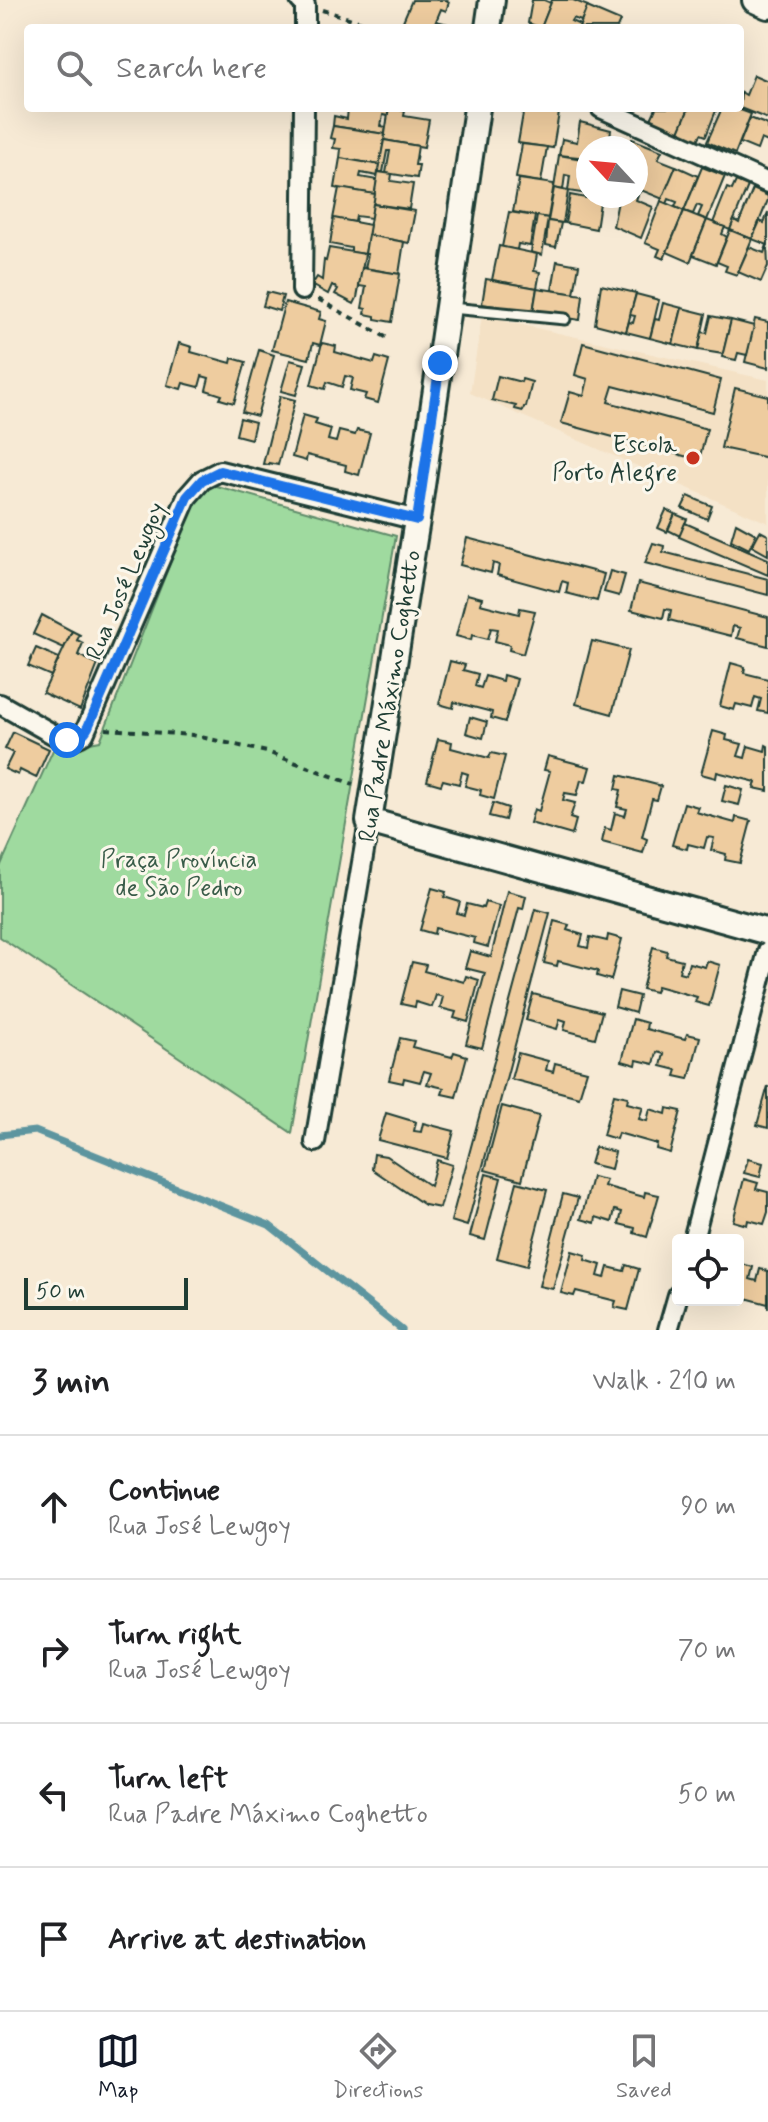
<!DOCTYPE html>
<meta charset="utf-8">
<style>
:root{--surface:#fff;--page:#f2f2f2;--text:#202124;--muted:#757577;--line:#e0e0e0;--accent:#111827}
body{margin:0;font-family:Mynerve,sans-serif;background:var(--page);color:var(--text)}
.controls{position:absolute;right:24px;bottom:24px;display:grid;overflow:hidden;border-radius:8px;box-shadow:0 8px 32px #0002}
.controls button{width:72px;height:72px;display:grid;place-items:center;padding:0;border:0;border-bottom:2px solid var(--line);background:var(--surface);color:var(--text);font:40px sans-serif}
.compass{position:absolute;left:576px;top:136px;width:72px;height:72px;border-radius:50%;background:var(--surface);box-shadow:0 8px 32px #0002;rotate:296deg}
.scale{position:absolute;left:24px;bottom:20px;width:164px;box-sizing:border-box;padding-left:8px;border:4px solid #1f3d34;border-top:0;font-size:22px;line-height:28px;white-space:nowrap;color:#1f3d34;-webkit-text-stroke:6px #fbf7ec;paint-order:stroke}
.stop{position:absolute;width:24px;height:24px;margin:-18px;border:6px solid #1a73e8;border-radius:50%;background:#fff}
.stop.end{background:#1a73e8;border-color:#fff;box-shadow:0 2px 8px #0008}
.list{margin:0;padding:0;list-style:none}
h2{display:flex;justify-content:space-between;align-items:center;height:104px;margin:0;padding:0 32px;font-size:34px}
h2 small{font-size:26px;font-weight:400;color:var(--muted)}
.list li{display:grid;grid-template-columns:52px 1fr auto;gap:24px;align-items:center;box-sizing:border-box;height:144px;padding:0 32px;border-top:2px solid var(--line)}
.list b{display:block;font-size:30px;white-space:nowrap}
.list p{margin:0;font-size:26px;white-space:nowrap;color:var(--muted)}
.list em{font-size:26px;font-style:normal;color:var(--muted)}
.icon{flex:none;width:44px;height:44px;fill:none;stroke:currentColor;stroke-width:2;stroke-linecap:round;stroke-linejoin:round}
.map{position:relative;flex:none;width:768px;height:1330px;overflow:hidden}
.search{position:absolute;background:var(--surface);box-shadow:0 8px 32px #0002;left:24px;right:24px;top:24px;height:88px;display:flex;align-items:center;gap:20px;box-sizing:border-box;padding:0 28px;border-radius:8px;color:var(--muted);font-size:30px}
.sheet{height:680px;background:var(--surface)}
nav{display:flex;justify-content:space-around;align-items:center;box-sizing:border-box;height:112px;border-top:2px solid var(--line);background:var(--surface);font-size:22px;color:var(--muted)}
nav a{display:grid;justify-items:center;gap:4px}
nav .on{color:var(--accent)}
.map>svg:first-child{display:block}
.built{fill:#f4e1c5}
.green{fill:#9fda9f;stroke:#5f8c6a;stroke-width:2}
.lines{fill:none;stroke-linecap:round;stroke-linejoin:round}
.stream{stroke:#5d959f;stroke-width:7}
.building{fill:#eecc9f;stroke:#1f3d34;stroke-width:2}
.lane-casing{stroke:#1f3d34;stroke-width:15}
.street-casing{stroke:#1f3d34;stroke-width:24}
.secondary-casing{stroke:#1f3d34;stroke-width:30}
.path{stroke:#1f3d34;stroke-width:4;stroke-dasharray:6 6;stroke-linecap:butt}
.lane{stroke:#fbf7ec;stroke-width:9}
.street{stroke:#fbf7ec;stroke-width:18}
.secondary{stroke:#fbf7ec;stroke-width:24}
.route{stroke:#1a73e8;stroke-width:10}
.poi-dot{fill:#c8321e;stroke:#fbf7ec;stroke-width:3}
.labels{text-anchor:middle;stroke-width:6;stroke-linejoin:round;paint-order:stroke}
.poi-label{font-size:24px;fill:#1f3d34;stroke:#fbf7ec;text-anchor:end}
.street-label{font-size:24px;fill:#1f3d34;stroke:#fbf7ec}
.park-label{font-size:24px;fill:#395c49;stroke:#fbf7ec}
</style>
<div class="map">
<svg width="768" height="1330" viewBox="0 0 768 1330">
<rect width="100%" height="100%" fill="#f7ead5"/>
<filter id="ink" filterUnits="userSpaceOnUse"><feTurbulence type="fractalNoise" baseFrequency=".0125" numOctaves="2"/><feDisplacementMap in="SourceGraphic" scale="16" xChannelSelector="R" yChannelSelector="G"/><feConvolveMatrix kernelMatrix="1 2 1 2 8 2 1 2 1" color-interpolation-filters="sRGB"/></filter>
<g filter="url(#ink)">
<polygon class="built" points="482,316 768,380 768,523 470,393"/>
<polygon class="green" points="202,482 396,536 292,1133 0,937 0,867 53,750 100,741"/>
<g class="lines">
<polyline class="stream" points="0,1135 35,1131 269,1225 402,1330"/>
</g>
<g class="building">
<polygon points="412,0 446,0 449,2 446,11 441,9 436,21 452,25 451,28 421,28 403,21"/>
<polygon points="532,0 544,0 551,3 541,28 528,23"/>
<polygon points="552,0 573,0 588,6 581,21 573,18 571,21 580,25 579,28 541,28"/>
<polygon points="587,7 620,21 617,28 579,28"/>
<polygon points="754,75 768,81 768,119 740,108 741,92 746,95"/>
<polygon points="348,108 389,108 388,116 383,115 381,126 386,127 385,134 333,126 334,116 347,119"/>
<polygon points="389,108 405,111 404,116 429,120 424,147 384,140"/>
<polygon points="524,108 557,108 556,113 559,113 553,148 518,143"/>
<polygon points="656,108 689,108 677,138 648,126"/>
<polygon points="689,108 717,108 706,136 701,134 697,142 678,134"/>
<polygon points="722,108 735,108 751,114 735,154 707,142"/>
<polygon points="750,118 768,125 768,142 761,139 757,150 740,143"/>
<polygon points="580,122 611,130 608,148 588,148 588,158 559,155 562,139 577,142"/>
<polygon points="333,126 385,134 380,165 340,158 341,149 333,148 335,139 330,138"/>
<polygon points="632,139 662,151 658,159 676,166 663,199 641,190 640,192 636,191 636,148 630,148"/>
<polygon points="384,140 418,146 415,165 419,165 417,178 386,173 390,151 387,151 383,172 378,172"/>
<polygon points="522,144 547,147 541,182 516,178"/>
<polygon points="559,155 588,160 588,194 568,191 570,176 565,175 563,190 554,188"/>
<polygon points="340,158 380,165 378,176 361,173 360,177 377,180 375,194 335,188"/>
<polygon points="676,166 698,176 684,211 675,207 677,202 669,199 667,204 661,201"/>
<polygon points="702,167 725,176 707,220 698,216 702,207 697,205 693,214 684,211"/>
<polygon points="378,172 392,174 391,181 413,184 409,209 373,204"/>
<polygon points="519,179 554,184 548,218 513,212"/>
<polygon points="736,181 748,186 730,230 713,223 727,188 732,190"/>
<polygon points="339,188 375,194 371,218 356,216 355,222 333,219"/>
<polygon points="554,188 568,191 563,223 548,221"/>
<polygon points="753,189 768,196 768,200 752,239 730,230 734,220 739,223"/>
<polygon points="636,191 639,192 636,200 653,207 641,238 613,226 619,196 636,196"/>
<polygon points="587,194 588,196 601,196 596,229 565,223 570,195 586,198"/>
<polygon points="661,201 684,211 664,259 657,256 660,249 645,243"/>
<polygon points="373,204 415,211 409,243 368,235"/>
<polygon points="684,211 707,220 690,262 667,252"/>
<polygon points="509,212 535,216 530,246 518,244 517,250 502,247"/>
<polygon points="768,212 768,245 752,239 760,221 764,223"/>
<polygon points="537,216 548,218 542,255 531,252"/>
<polygon points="334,218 370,225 365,254 351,252 351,248 330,244"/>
<polygon points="707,220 725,227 722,234 727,237 716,264 693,255"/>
<polygon points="548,221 561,223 556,247 546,245"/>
<polygon points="730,230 752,239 737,275 725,271 727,266 717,262"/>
<polygon points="368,235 404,242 399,274 365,268 368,254 365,254"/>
<polygon points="767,245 768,266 761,282 738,272 749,247 764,253"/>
<polygon points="499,246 537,254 534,271 540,272 537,288 492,280"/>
<polygon points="329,248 365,254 357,298 354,304 335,294 338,289 332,285 328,294 312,285 317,277 322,280 324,260 326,261"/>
<polygon points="557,261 579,265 574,294 552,290"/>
<polygon points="362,268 400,274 392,322 375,319 375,316 365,314 366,309 362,308 366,287 359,286"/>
<polygon points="486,279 537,288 533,312 482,304"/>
<polygon points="601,285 636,293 626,332 595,324"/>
<polygon points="537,288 583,295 580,320 533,312"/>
<polygon points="267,292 283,296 279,311 263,306"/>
<polygon points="636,294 659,300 650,338 626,332 629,322 633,323 635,316 630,315"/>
<polygon points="285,302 321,312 319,319 326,321 320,345 313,343 309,359 272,350"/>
<polygon points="663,303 682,308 673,344 650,338 655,319 659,320"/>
<polygon points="682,308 706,314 698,350 673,344"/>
<polygon points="711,316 731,320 723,354 698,350 702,332 707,333"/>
<polygon points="755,319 768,322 768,368 745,362"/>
<polygon points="731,320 754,326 747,355 738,353 736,360 722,357"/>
<polygon points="179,343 192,347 191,352 231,363 232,358 246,362 234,403 220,399 222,395 206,390 209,378 202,376 199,387 183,383 181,389 167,385"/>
<polygon points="322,343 336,346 335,352 374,363 376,357 389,361 378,403 364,399 366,394 350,390 353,378 345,376 342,387 327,382 325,389 311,385"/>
<polygon points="583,343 721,380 713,412 613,386 608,402 707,429 699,460 561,423 570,392 584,396 588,379 575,375"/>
<polygon points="259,350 274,355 257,416 242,412"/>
<polygon points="290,360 305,364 296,395 281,391"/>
<polygon points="498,376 521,382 522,379 532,382 526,407 524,407 523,411 515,409 516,406 492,400"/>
<polygon points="735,388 768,396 768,458 721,448"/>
<polygon points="280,396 295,400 278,465 269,463 269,465 263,464"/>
<polygon points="303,415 317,419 315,424 331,429 328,440 336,442 339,431 355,435 357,430 370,433 359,475 345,471 346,465 307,455 306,461 292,457"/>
<polygon points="240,418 255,422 251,439 236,435"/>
<polygon points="688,496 712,506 707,519 682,508"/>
<polygon points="666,510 675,514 667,532 658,528"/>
<polygon points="675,514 687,519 680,536 668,530"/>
<polygon points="685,523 768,559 768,575 679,537"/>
<polygon points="736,523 756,534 749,549 731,540"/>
<polygon points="760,531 768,535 768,555 752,546"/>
<polygon points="467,538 604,574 597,601 566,593 568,583 562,581 559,592 497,575 499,565 493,563 491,573 460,565"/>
<polygon points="653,543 664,546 663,552 768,579 768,595 645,563"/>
<polygon points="610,571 625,575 619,596 604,592"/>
<polygon points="638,583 768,617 768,646 737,638 740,628 733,626 731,636 669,620 671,610 665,609 663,618 631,610"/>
<polygon points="467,594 482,598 480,604 519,614 520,608 535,611 523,654 509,650 510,645 495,641 498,629 491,628 488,639 472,635 471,640 456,636"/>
<polygon points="42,615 72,631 64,648 33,634"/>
<polygon points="72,631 80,635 77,640 83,643 78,655 98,664 80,710 43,693"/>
<polygon points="592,641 629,650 612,714 576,704"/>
<polygon points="36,648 59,658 51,676 28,666"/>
<polygon points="450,661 465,665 463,670 478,674 475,686 481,688 485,676 502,681 503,675 517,679 505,722 491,718 492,712 454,702 453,708 439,704"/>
<polygon points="731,663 745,667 744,673 768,679 768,713 758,711 761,699 755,697 752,708 736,704 734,710 720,706"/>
<polygon points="470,717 487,722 483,738 466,733"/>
<polygon points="713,731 727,735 726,740 742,744 738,756 745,758 748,746 765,751 766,745 768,746 768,791 754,788 756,782 717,772 716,778 701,774"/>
<polygon points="13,732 49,749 36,778 20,770 18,775 5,769 13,753 5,749"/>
<polygon points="438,739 452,742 451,748 489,758 491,753 505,756 494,799 480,795 481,790 465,786 468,774 462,772 459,784 443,780 441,785 427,781"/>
<polygon points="548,756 590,767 586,781 581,780 577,795 565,793 563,800 575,803 570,818 576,820 572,835 530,823 534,809 539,811 550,771 544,770"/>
<polygon points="619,775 661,786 657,800 652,799 642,837 647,839 643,853 602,842 605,828 611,830 615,813 625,816 627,809 617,807 621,790 616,789"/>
<polygon points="726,785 743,790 739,805 722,801"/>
<polygon points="493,803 508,808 505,820 489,816"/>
<polygon points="684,803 698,807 696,812 735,823 736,817 751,821 740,863 725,860 726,854 711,850 714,838 707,837 704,848 688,844 687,849 672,845"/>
<polygon points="432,888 446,892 444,897 460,902 457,913 464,915 467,904 483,908 485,902 499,906 488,947 474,943 475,938 435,928 434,934 420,930"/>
<polygon points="507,891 526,896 523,909 519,908 482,1048 466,1044 485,973 465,968 470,951 491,957"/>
<polygon points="535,909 550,913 467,1226 451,1221"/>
<polygon points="554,921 569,925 567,930 583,935 580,946 588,948 590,937 607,941 608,935 622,939 611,980 597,976 598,971 558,961 557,966 544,963"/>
<polygon points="653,947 667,951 666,956 682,960 679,972 686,974 689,963 705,967 707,961 720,965 709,1006 695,1002 697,997 657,986 655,992 642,989"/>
<polygon points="412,962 426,965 424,971 464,982 466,976 479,980 468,1022 454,1018 456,1012 440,1008 443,997 436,995 432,1007 416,1002 415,1007 401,1004"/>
<polygon points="619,991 639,996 635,1013 615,1007"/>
<polygon points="533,994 602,1012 595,1038 564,1030 566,1021 560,1019 557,1029 526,1020"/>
<polygon points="633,1019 647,1023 646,1029 685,1039 687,1034 700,1037 689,1079 675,1076 677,1070 661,1066 664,1054 657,1052 654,1064 637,1060 636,1065 622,1061"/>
<polygon points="400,1038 414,1041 412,1047 452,1057 454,1052 467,1056 456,1097 442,1094 444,1088 427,1084 431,1073 424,1071 420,1082 404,1078 403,1083 389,1080"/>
<polygon points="518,1053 548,1061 546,1070 553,1072 555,1063 587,1071 579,1097 511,1079"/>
<polygon points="768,1086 768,1128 757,1125"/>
<polygon points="614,1094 628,1097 627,1103 643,1107 639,1119 647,1121 650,1109 666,1114 667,1108 681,1111 670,1153 656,1149 657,1144 618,1133 616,1139 603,1135"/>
<polygon points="502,1106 539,1116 522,1180 485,1170"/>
<polygon points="386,1113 416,1122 414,1131 421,1132 423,1123 454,1131 447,1158 378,1140"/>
<polygon points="595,1147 615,1152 611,1169 590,1164"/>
<polygon points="374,1154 386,1156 430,1186 437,1160 452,1165 440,1208 425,1205 372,1169"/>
<polygon points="748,1159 763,1163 760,1177 744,1173"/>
<polygon points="486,1174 501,1178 485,1240 470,1236"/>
<polygon points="592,1177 606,1180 604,1186 644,1197 645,1192 659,1195 647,1237 634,1233 635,1228 619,1224 622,1212 615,1210 612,1222 596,1217 595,1223 581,1219"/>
<polygon points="744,1179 758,1183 756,1189 768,1192 768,1212 764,1224 748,1220 747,1225 733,1221"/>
<polygon points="517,1182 547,1190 527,1266 497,1258"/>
<polygon points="563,1194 578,1198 553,1289 539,1286"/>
<polygon points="572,1251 586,1255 585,1260 601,1265 598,1276 605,1278 608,1267 624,1271 626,1265 639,1269 628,1310 614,1307 616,1301 576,1291 574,1296 561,1293"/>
<polygon points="738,1263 753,1267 750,1279 757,1281 760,1269 768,1271 768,1309 768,1304 738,1296"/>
</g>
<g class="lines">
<g class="lane-casing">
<polyline id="lane" points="451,308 565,319"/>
</g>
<g class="street-casing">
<g id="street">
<polyline points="300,0 305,5 305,28"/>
<polyline points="601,108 768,183"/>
<polyline points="302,290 304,108"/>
<path d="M0,704l58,33c10,3 17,3 26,-3l103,-237 15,-17 18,-9 197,49"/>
<polyline points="315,1142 369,821"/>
<polyline points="693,1240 768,951"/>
<polyline points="668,1330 678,1295"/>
</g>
</g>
<g class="secondary-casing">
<g id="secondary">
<polyline points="755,0 768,6"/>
<polyline points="488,28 492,0"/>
<polyline points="477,108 417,520 369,821 768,932"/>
</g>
</g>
<g class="path">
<polyline points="322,10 382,28"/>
<polyline points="318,299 391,340"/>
<polyline points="106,729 192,735 267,752 353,784"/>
</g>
<use href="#lane" class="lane"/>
<use href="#street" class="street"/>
<use href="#secondary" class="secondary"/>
</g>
</g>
<g class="lines" filter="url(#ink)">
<path class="route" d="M67,740c11,-1 16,-4 21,-13l99,-230 15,-17 18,-9 197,49 23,-157"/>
</g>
<circle class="poi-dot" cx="693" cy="458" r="8"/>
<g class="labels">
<g class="poi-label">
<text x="677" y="452">Escola<tspan x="677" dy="28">Porto Alegre</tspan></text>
</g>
<g class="street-label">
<text transform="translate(125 581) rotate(-67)" y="8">Rua José Lewgoy</text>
<text transform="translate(389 696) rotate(-81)" y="8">Rua Padre Máximo Coghetto</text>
</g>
<g class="park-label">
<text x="179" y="867">Praça Província<tspan x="179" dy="28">de São Pedro</tspan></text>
</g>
</g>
</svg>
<div class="controls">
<button><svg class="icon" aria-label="locate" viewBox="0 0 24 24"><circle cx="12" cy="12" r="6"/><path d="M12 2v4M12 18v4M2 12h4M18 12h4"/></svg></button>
</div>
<svg class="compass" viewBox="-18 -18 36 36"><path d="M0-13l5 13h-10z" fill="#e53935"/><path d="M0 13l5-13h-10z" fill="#757577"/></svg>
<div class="scale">50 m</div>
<div class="stop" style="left:67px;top:740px"></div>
<div class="stop end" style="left:440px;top:363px"></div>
<div class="search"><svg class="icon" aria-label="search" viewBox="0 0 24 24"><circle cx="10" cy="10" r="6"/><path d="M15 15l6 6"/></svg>Search here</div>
</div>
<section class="sheet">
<h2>3 min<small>Walk · 210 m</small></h2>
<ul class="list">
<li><svg class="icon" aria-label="ahead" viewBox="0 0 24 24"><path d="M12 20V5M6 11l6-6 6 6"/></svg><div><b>Continue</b><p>Rua José Lewgoy</p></div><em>90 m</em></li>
<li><svg class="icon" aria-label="right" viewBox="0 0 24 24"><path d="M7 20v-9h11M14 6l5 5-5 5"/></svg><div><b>Turn right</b><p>Rua José Lewgoy</p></div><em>70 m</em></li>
<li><svg class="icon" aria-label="left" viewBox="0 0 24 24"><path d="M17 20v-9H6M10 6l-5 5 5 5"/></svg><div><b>Turn left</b><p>Rua Padre Máximo Coghetto</p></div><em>50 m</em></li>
<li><svg class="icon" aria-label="arrive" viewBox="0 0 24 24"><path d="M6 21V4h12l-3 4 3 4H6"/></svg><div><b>Arrive at destination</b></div></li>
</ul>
</section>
<nav>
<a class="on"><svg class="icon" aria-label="map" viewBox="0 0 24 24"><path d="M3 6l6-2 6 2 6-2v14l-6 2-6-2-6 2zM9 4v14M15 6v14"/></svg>Map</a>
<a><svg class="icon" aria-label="directions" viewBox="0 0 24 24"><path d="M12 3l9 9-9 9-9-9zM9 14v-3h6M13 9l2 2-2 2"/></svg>Directions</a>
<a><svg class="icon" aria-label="saved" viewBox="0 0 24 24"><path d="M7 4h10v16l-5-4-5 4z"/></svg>Saved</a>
</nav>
